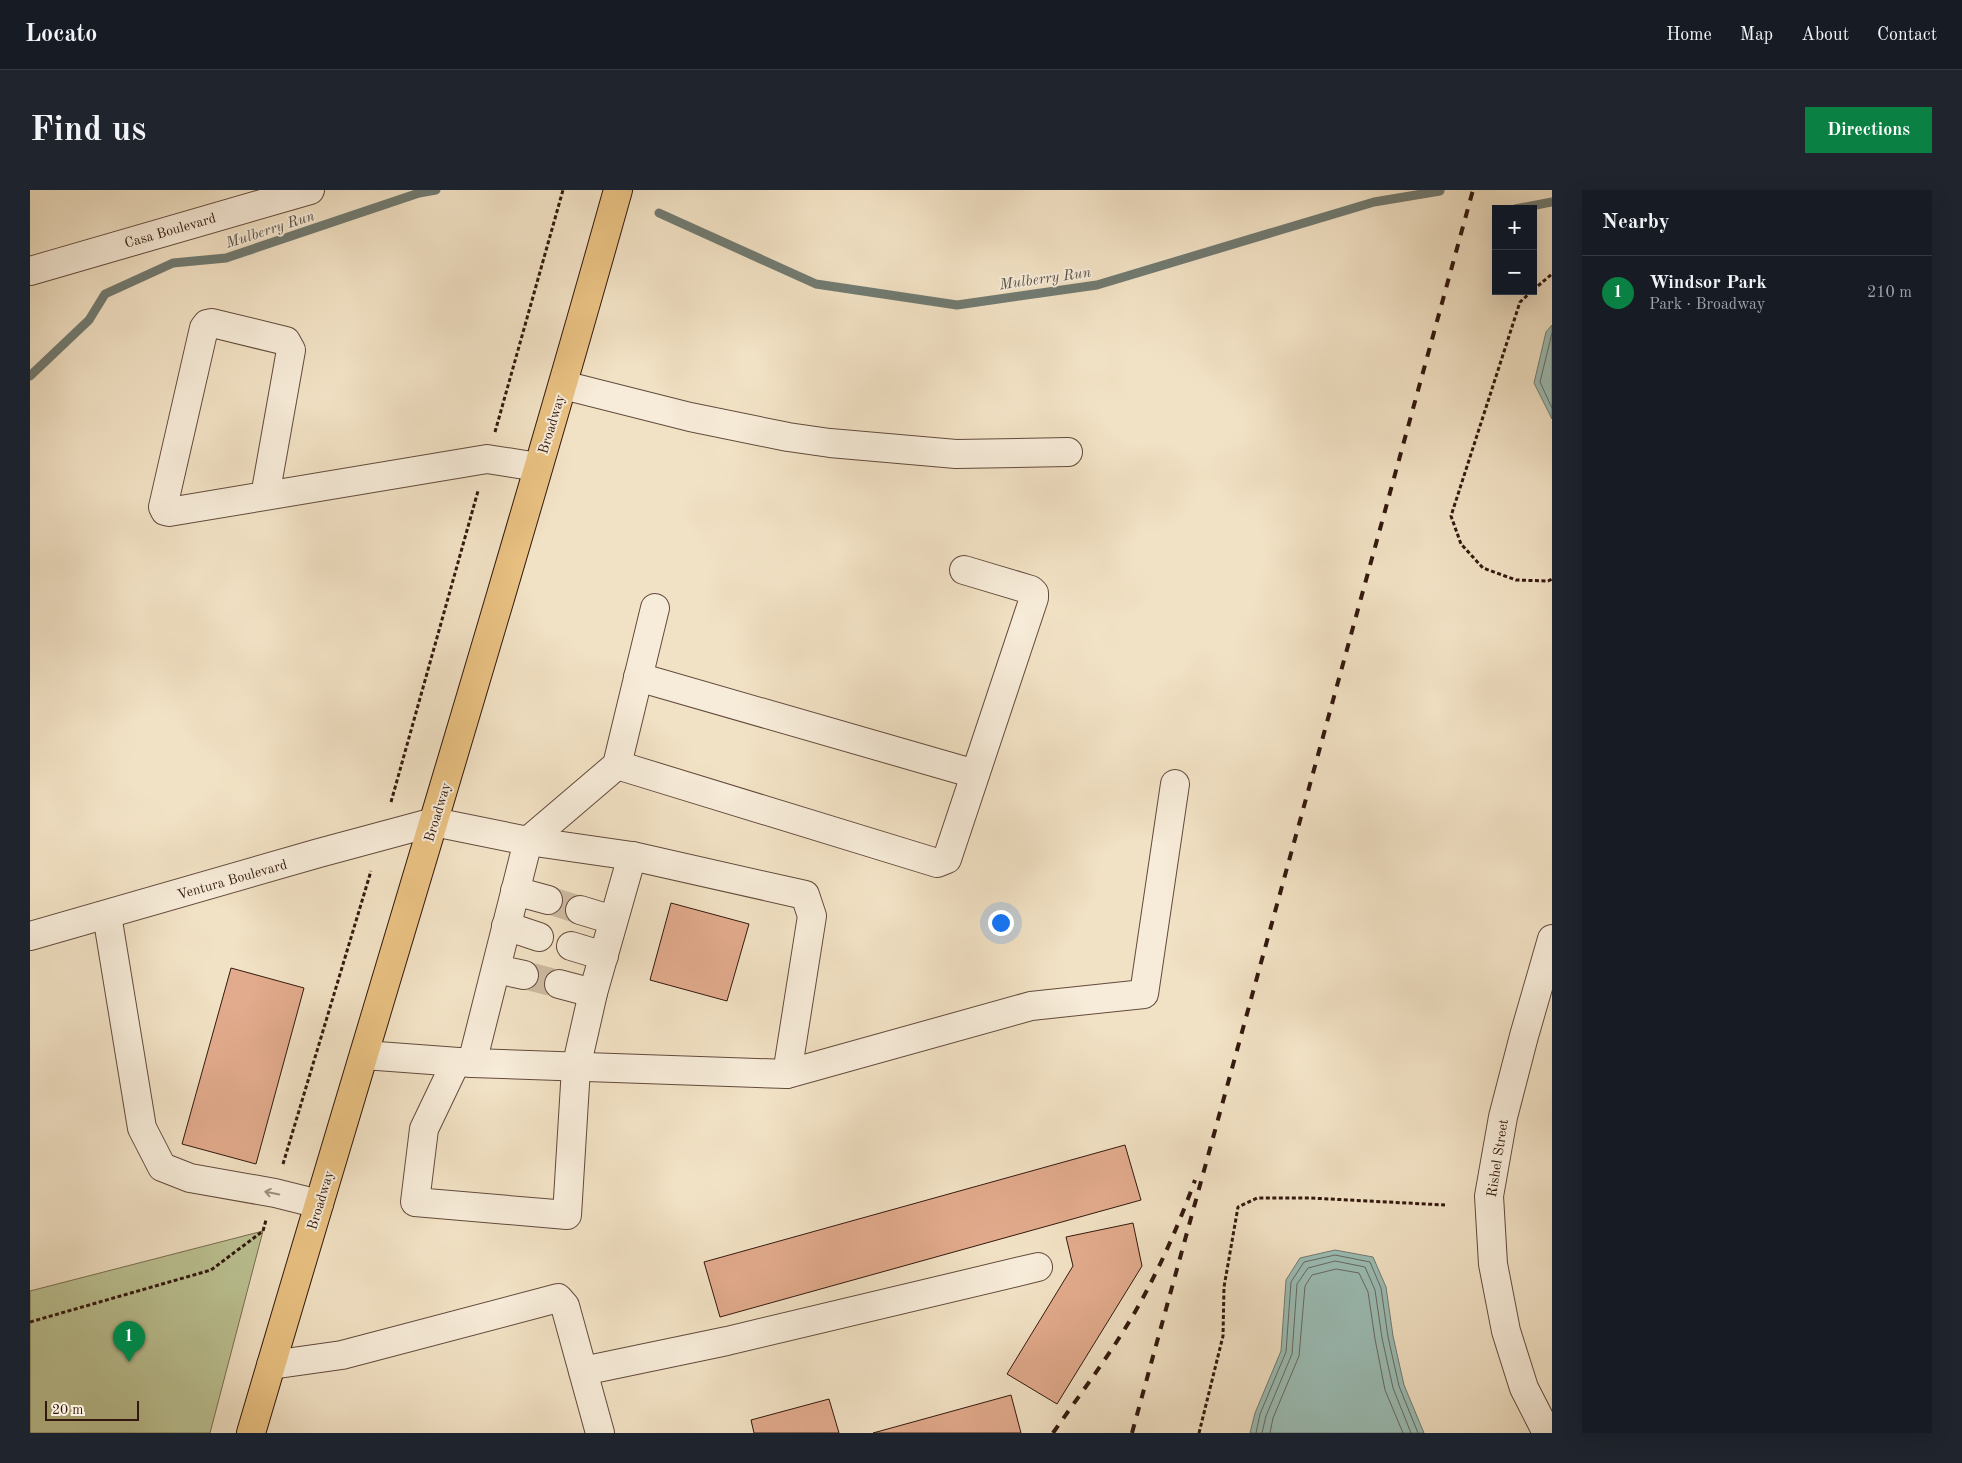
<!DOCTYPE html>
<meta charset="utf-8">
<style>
:root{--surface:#171b24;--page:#20242c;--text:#f1f3f6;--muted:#9ea1a6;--line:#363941;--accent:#0b8043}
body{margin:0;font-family:"Old Standard TT",serif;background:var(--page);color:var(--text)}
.controls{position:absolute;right:15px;top:15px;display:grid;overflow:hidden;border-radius:0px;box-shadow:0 5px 20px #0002}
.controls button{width:45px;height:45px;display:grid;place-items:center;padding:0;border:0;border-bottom:1px solid var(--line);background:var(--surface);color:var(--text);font:25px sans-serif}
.scale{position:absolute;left:15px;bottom:12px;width:94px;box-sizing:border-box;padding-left:5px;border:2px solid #33180e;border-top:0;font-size:14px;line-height:18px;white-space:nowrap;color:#33180e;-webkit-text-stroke:4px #f7ecd9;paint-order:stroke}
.you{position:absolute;left:970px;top:732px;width:18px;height:18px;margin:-12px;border:4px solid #fff;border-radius:50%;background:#1a73e8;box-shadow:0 0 0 8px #1a73e833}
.badge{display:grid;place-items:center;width:32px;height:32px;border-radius:50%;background:var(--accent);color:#fff;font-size:16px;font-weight:700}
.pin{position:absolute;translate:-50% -41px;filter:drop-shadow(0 1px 2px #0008)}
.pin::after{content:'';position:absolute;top:26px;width:18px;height:15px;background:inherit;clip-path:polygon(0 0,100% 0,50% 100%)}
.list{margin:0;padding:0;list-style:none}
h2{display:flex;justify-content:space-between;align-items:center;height:65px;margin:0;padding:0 20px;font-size:21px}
h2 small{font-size:16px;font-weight:400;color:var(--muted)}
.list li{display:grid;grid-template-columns:32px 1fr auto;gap:15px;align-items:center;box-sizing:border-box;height:75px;padding:0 20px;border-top:1px solid var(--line)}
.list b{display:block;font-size:19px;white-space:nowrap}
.list p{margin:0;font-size:16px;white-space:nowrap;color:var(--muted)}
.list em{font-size:16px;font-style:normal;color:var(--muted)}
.map{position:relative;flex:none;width:1522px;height:1243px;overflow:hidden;border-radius:0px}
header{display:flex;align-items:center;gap:30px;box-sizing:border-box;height:70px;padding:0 25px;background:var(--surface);border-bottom:1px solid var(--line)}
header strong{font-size:24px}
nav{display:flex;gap:28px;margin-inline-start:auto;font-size:18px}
.intro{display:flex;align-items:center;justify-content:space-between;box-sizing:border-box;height:120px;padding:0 30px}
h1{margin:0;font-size:35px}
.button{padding:12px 22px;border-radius:0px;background:var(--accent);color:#fff;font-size:18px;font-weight:700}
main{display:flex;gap:30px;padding:0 30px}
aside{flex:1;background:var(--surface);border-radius:0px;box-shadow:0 5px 20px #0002}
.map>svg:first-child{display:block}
.park{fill:#bcc394;stroke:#786e51}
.water{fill:#9bbdb5;stroke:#717b72}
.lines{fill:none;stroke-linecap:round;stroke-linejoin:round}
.shore{stroke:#676a62;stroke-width:1}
.stream{stroke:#717b72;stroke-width:9}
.building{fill:#e2ab8d;stroke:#33180e}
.minor-tunnel{stroke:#ccbaa0;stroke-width:28;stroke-dasharray:28 14;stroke-linecap:butt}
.minor-casing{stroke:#634a3c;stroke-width:30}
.major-casing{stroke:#33180e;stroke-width:30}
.path{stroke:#33180e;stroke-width:3;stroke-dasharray:4 2.5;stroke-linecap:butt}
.minor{stroke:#f7ecd9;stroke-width:28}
.major{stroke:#e9c182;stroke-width:28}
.rail{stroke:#33180e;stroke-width:4;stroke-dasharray:9 9;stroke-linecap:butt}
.oneway{stroke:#9f8d7e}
.labels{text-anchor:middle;stroke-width:4;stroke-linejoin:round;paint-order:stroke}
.street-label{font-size:14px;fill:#33180e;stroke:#f7ecd9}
.water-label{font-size:15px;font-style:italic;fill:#575248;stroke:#f7ecd9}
</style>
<header>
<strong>Locato</strong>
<nav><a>Home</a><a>Map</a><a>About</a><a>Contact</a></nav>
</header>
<div class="intro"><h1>Find us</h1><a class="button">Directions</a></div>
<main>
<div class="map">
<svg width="1522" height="1243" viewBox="0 0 1522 1243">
<rect width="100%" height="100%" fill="#f2e2c5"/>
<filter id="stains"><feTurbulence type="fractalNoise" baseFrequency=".004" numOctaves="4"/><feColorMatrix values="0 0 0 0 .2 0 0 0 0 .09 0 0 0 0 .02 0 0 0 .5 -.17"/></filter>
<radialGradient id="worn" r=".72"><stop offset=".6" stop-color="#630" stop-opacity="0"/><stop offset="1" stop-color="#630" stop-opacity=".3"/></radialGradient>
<polygon class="park" points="233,1041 180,1243 0,1243 0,1101"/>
<g class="water">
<polygon points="1522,135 1522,229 1504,193 1516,142"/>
<polygon points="1305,1060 1343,1067 1356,1097 1363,1146 1374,1195 1394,1243 1220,1243 1225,1223 1251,1161 1256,1090 1270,1068"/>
</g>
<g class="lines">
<g class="shore">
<polyline points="1522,143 1510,192 1522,218"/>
<polyline points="1226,1243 1230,1224 1256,1162 1261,1092 1274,1072 1305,1065 1340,1072 1351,1098 1358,1147 1369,1196 1388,1243"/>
<polyline points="1232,1243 1236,1226 1262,1164 1267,1094 1278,1078 1305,1071 1335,1077 1345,1100 1352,1148 1363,1198 1381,1243"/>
<polyline points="1240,1243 1243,1228 1269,1166 1275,1096 1282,1085 1306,1079 1329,1083 1338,1102 1345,1149 1355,1200 1373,1243"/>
</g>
<g class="stream">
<polyline points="1485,19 1522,12"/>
<polyline points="629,23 786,94 927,115 1067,95 1344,12 1410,1"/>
<polyline points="0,186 59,130 75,104 143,73 196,68 389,3 406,0"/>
</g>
</g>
<g class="building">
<polygon points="641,713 719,734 697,811 620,790"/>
<polygon points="201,778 274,798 226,974 152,954"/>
<polygon points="1095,955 1111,1010 690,1127 674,1072"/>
<polygon points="1103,1033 1112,1076 1027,1214 977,1184 1043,1076 1036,1047"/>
<polygon points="981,1205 991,1243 843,1243"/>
<polygon points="799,1209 809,1243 724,1243 721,1230"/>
</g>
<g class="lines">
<g class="minor-tunnel">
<polyline points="518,710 550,720"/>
<polyline points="494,785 529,794"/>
</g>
<g class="minor-casing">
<g id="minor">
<polyline points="0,81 280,0"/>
<polyline points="533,195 660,227 758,247 800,253 926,264 1038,262"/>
<polyline points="235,306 261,160 256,151 182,133 177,134 174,138 133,317 135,321 139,322 457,269 508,277"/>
<polyline points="608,487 945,584"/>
<polyline points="587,575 907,673 917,669 1004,408 1004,403 1001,400 934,380"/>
<polyline points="485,701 518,710"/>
<polyline points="550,720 583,730"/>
<polyline points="77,725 112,938 132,977 160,988 245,1003 289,1014"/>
<polyline points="476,736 509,747"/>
<polyline points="0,746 289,663 404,632 498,651 602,666 775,705 782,726 757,884"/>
<polyline points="541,756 574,766"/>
<polyline points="466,779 494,785"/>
<polyline points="529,794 563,803"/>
<polyline points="334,865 442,873 757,884 1001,816 1114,804 1145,594"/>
<polyline points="426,872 394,939 385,1012 537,1025 546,878 563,803 602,666"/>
<polyline points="442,873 498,651 587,575 625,418"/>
<polyline points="241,1175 312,1165 528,1108 535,1116 570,1243"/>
<polyline points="553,1181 697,1151 1008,1077"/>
<polyline points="1517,1243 1494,1198 1476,1141 1463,1074 1459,1006 1473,927 1494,846 1522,749"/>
</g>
</g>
<g class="major-casing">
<path id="major" d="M221,1243c122,-414 250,-827 367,-1243"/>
</g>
<g class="path">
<polyline points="1503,100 1522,84"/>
<polyline points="1502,101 1490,112 1421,326 1431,354 1453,378 1486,390 1518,391 1522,389"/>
<polyline points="465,242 533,0"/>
<polyline points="361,612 448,301"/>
<polyline points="253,974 341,681"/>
<polyline points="0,1132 181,1080 233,1041 236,1030"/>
<polyline points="1169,1243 1193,1146 1194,1097 1208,1017 1227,1008 1280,1008 1415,1015"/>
</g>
<use href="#minor" class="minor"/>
<use href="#major" class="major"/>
<g class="rail">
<path d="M1023,1243c32,-46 67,-91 93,-141 19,-36 35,-73 49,-112"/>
<polyline points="1102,1243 1443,0"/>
</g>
</g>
<defs><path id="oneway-shaft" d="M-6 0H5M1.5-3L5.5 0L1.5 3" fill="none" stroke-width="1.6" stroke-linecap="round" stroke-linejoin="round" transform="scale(1.25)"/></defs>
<use class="oneway" href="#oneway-shaft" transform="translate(242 1003) rotate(-169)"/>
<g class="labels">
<g class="street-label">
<text transform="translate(140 40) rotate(-16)" y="5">Casa Boulevard</text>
<text transform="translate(521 234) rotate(-73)" y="5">Broadway</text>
<text transform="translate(407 622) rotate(-73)" y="5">Broadway</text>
<text transform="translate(202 689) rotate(-16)" y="5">Ventura Boulevard</text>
<text transform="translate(1467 968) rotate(-81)" y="5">Rishel Street</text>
<text transform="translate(290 1010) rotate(-73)" y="5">Broadway</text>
</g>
<g class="water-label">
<text transform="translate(240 39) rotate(-18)" y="5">Mulberry Run</text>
<text transform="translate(1015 88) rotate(-8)" y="5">Mulberry Run</text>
</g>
</g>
<rect width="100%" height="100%" filter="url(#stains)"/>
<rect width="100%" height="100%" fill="url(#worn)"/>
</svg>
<div class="controls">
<button>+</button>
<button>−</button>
</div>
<div class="scale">20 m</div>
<div class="you"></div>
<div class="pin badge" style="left:99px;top:1172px">1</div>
</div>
<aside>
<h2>Nearby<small></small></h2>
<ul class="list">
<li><span class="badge">1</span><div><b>Windsor Park</b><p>Park · Broadway</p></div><em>210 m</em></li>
</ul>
</aside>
</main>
